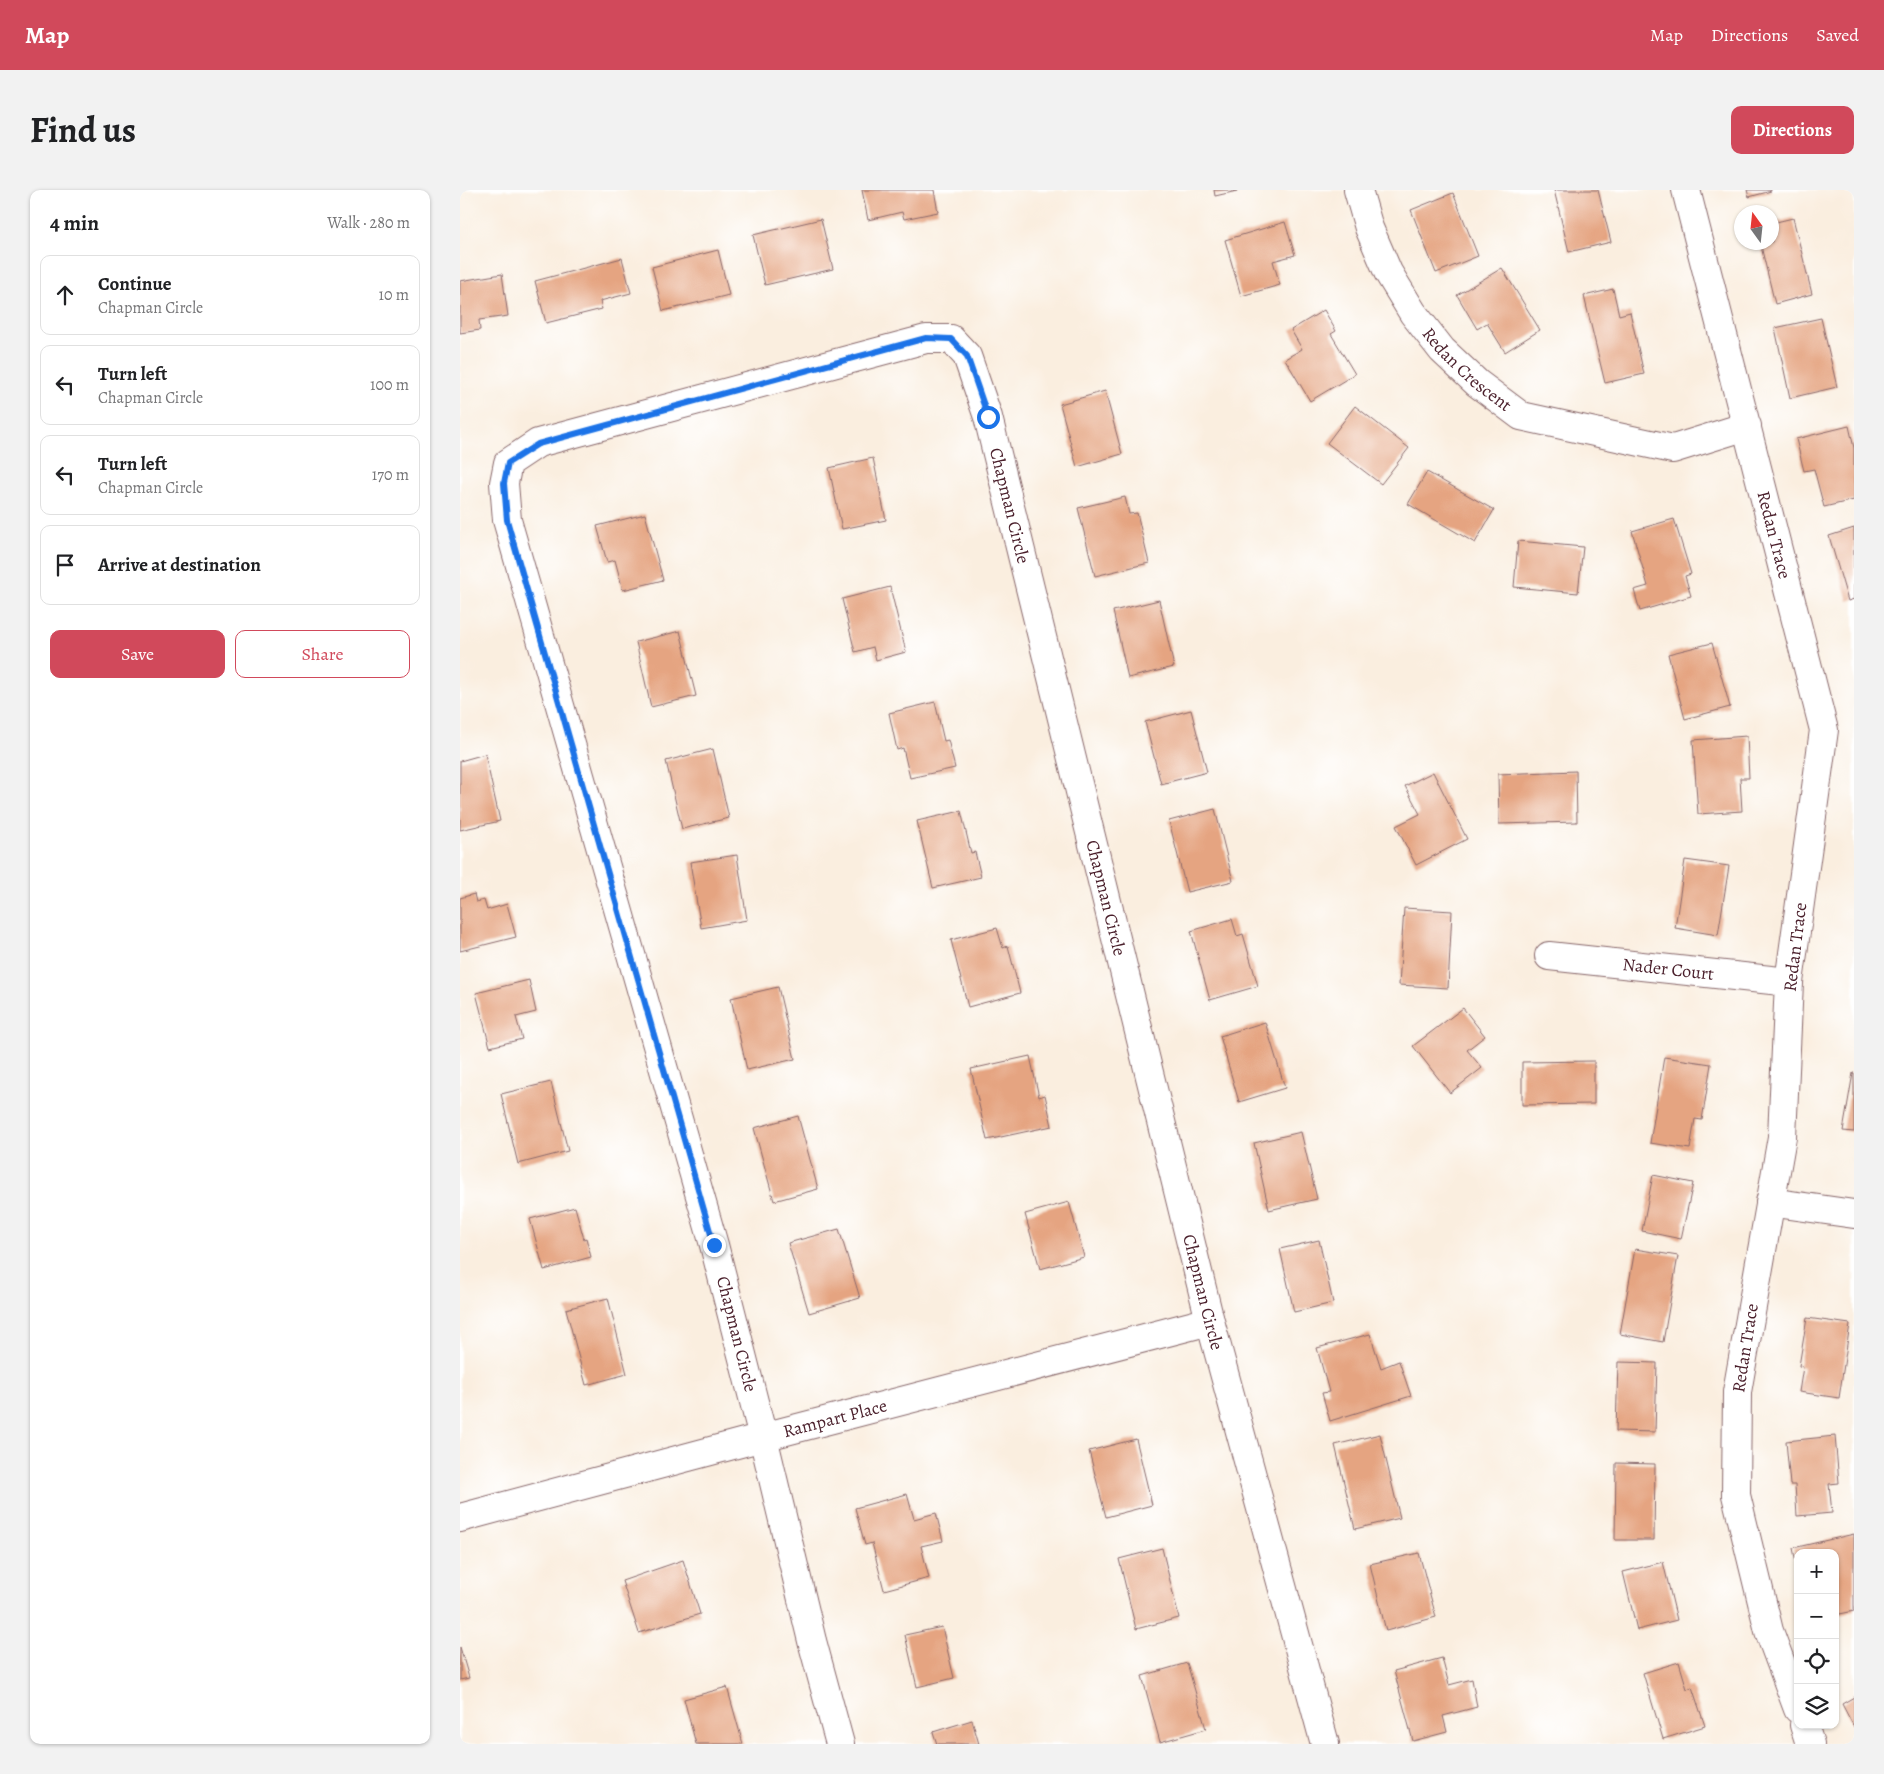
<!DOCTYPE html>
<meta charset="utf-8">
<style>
:root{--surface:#fff;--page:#f2f2f2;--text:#202124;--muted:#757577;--line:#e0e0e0;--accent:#d1495b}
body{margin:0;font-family:Alegreya,serif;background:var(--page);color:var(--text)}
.controls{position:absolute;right:15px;bottom:15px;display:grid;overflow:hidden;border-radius:10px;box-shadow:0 1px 4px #0004}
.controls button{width:45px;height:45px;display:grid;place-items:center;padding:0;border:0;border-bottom:1px solid var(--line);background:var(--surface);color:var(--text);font:25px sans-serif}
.compass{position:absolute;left:1274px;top:15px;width:45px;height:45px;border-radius:50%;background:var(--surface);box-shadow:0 1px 4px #0004;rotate:345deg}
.stop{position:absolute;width:15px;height:15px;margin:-11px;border:4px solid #1a73e8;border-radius:50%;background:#fff}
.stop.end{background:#1a73e8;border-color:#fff;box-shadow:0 1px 5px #0008}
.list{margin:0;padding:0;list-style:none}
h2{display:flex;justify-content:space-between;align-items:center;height:65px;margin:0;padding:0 20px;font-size:21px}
h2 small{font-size:16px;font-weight:400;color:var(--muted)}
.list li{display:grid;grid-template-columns:32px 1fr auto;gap:15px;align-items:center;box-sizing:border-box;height:80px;margin:0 10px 10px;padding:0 10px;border:1px solid var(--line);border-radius:10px}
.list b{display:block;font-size:19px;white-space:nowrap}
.list p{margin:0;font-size:16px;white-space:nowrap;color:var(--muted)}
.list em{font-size:16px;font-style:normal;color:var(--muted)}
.actions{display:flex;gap:10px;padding:15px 20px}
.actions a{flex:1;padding:11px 0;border:1px solid var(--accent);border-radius:10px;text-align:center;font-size:18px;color:var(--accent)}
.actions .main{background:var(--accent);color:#fff}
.icon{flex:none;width:28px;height:28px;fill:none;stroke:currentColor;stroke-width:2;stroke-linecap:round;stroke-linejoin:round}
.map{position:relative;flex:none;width:1394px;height:1554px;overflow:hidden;border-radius:10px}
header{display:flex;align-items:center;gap:30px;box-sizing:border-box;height:70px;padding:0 25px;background:var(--accent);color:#fff}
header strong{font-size:24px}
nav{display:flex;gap:28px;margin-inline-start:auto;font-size:18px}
.intro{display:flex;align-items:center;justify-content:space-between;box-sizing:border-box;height:120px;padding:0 30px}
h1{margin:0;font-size:35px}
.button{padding:12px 22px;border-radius:10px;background:var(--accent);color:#fff;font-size:18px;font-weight:700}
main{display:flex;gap:30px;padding:0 30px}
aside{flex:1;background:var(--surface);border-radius:10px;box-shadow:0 1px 4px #0004}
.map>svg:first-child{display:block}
.building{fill:#e5a481}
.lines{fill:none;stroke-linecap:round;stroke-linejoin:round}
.minor-casing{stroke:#88676a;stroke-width:30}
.minor{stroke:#fff;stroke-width:28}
.route{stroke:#1a73e8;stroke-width:6}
.labels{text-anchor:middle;stroke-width:4;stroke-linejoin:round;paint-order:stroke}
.street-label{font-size:18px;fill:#4a1f2b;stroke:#fff}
</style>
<header>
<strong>Map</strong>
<nav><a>Map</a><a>Directions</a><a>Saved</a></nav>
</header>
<div class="intro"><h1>Find us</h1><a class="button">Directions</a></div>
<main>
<aside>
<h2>4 min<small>Walk · 280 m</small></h2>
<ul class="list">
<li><svg class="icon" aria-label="ahead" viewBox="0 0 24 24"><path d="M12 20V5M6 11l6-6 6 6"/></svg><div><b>Continue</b><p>Chapman Circle</p></div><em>10 m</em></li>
<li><svg class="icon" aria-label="left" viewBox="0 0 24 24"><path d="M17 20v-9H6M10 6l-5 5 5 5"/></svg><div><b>Turn left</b><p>Chapman Circle</p></div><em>100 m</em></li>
<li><svg class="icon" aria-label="left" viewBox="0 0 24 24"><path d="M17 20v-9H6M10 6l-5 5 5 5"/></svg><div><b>Turn left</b><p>Chapman Circle</p></div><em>170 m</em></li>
<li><svg class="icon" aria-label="arrive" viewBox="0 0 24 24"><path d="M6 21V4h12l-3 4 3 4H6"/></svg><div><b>Arrive at destination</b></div></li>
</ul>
<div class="actions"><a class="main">Save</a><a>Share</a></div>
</aside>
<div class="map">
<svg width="1394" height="1554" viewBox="0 0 1394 1554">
<rect width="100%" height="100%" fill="#fff"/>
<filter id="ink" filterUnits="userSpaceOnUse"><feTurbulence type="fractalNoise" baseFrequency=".02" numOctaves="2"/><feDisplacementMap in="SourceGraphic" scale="10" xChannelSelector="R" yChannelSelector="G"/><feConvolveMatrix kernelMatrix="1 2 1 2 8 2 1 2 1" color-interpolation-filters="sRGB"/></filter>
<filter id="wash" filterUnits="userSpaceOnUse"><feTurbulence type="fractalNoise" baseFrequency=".0096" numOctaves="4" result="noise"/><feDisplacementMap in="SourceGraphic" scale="20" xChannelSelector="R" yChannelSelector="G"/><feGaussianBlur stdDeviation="1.12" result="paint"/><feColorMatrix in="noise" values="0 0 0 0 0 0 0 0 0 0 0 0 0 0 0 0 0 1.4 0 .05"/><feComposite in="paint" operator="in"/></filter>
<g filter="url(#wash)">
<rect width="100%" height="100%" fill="#faeedf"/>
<g id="blocks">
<g class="building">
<polygon points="402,0 474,0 478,22 444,29 442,22 408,30"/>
<polygon points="754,0 777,0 777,1 755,6"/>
<polygon points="1094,0 1138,0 1151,52 1109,62"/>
<polygon points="1287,0 1311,0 1311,1 1289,7"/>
<polygon points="993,3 1018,66 976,83 951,20"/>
<polygon points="1333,28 1352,104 1315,114 1300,52 1312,52 1312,33"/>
<polygon points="361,29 373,79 305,95 293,45"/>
<polygon points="825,32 835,65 813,71 820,95 781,106 765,50"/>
<polygon points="258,60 269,105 203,121 192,77"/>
<polygon points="162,68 171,103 140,111 142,119 86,133 75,91"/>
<polygon points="1042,78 1080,140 1045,162 1027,133 1017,139 997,105"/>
<polygon points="42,84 48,126 19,130 20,140 0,143 0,91"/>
<polygon points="1153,99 1159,125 1170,122 1184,184 1145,193 1124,106"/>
<polygon points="864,120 876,141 871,144 895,184 850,211 825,169 842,159 831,140"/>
<polygon points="1361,128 1377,197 1330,208 1315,138"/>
<polygon points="645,201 662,264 617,277 600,214"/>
<polygon points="895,216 949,258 921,294 867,253"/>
<polygon points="1389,236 1394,258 1394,310 1364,317 1354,279 1344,281 1336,249"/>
<polygon points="413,268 426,330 382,339 369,278"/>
<polygon points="967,282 1034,320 1015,353 948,314"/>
<polygon points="665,307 669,324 677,323 689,373 635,386 618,318"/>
<polygon points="185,324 203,390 163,400 155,370 147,372 137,336"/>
<polygon points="1214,329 1231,384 1225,386 1231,406 1180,421 1174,400 1188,396 1172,341"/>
<polygon points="1394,338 1394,409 1388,411 1369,346"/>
<polygon points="1058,351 1123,357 1118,403 1054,397"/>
<polygon points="430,397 446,462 416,470 413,457 395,462 382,409"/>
<polygon points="699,410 714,477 668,488 653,421"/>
<polygon points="220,441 236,506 191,517 176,452"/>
<polygon points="1252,453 1270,517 1225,529 1208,464"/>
<polygon points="475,512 484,551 488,550 495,578 450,588 443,558 437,560 429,523"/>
<polygon points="731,520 747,582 701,594 685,532"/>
<polygon points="1287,546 1289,588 1280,588 1282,621 1238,624 1233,550"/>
<polygon points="253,559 269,628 222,639 206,571"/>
<polygon points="25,564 40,631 0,640 0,571"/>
<polygon points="1116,581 1117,632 1039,634 1038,584"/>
<polygon points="973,582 1007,649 956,675 936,636 960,624 945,596"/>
<polygon points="755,619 773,691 727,702 709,631"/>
<polygon points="501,621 511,663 515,662 521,687 473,698 457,631"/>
<polygon points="277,665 287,730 241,738 230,672"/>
<polygon points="1225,670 1269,676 1258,745 1215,738"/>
<polygon points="14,704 16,712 24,710 27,720 47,714 56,747 0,761 0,708"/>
<polygon points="944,718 992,721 988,798 939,795"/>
<polygon points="772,729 777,746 783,744 798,796 750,810 731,741"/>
<polygon points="537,738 543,758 548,756 560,803 508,817 491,750"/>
<polygon points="69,790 76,822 56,827 62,849 30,857 16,803"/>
<polygon points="318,797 335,869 287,880 271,808"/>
<polygon points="1003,818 1025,846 1007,860 1022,878 990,903 953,856"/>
<polygon points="805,832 825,898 779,912 760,846"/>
<polygon points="570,866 579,907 585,905 592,936 527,950 511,879"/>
<polygon points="1204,867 1251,874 1242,930 1235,929 1230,959 1190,953"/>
<polygon points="1134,871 1134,914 1062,915 1062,872"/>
<polygon points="1393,883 1394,883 1394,942 1383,941"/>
<polygon points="91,892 108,961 58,974 41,904"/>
<polygon points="338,926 358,999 314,1011 294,938"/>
<polygon points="841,942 857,1009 809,1020 794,953"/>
<polygon points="1193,985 1233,993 1221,1049 1182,1041"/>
<polygon points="609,1012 624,1067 580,1079 565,1024"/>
<polygon points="115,1017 124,1049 126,1048 131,1067 84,1080 70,1029"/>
<polygon points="379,1039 400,1108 349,1123 328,1053"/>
<polygon points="859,1050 873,1113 834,1122 820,1059"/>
<polygon points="1175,1059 1218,1066 1203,1152 1160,1144"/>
<polygon points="148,1108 167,1184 126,1195 106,1119"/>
<polygon points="1347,1128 1390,1134 1379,1208 1339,1202 1343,1177 1339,1176"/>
<polygon points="910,1144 921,1178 939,1171 951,1206 870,1231 862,1203 869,1202 857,1158"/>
<polygon points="1158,1172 1197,1173 1195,1242 1156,1241"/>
<polygon points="920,1244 940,1328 895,1339 875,1255"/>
<polygon points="1375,1246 1379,1293 1369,1294 1372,1323 1337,1326 1335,1295 1330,1295 1326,1251"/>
<polygon points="676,1249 692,1315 646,1327 629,1261"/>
<polygon points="1156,1273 1195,1274 1194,1350 1155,1350"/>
<polygon points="447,1304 454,1329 476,1323 483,1351 461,1356 469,1388 424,1400 412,1353 405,1355 395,1318"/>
<polygon points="1394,1344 1394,1421 1375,1425 1375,1363 1338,1363 1337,1378 1333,1358"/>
<polygon points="702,1358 719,1428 676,1439 659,1369"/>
<polygon points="959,1363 976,1427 926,1441 910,1374"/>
<polygon points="223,1370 240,1424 179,1443 162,1391"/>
<polygon points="1203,1372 1217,1430 1177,1440 1163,1382"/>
<polygon points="482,1437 494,1488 457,1497 445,1445"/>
<polygon points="0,1457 9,1488 0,1490"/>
<polygon points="982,1468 989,1495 1012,1489 1017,1517 983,1526 987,1542 953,1551 934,1481"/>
<polygon points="1219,1472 1227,1499 1232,1497 1245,1536 1203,1549 1183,1483"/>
<polygon points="727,1473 746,1539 700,1552 682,1486"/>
<polygon points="267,1497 283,1554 236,1554 224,1509"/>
<polygon points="1394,1507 1394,1537 1382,1514"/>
<polygon points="512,1530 519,1554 477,1554 473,1542"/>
</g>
</g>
</g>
<g filter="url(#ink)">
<use href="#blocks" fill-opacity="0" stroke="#88676a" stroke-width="1"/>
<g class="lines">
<g class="minor-casing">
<g id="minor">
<path id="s1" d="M898,0l11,38 19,44 25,41 29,37 35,33 44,33 152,33 74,-23"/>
<path id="s2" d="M1226,0l138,540 -35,252 -7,155 -45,255 -1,103 33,136 29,78"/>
<path id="s3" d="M1089,766l240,26"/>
<polyline points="1310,1012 1394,1024"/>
<path id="s4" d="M0,1328l303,-81 447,-116"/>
<polyline points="1344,1535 1350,1554"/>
<path id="s5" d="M380,1554l-28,-103 -49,-204 -49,-192 -207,-725 -3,-37 4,-20 30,-20 388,-104h25l16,17 21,61 222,904 115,423"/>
</g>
</g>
<use href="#minor" class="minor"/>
</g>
</g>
<g class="lines" filter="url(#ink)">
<polyline class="route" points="254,1055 47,330 44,293 48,273 78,254 466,148 491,149 507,166 528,227"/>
</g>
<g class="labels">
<g class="street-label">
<text dy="6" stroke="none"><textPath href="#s1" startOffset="214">Redan Crescent</textPath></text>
<text dy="6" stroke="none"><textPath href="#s5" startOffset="1968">Chapman Circle</textPath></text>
<text dy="6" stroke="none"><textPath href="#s2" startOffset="356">Redan Trace</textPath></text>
<text dy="6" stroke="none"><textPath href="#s5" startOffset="2372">Chapman Circle</textPath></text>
<text transform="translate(1335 757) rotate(-83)" y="6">Redan Trace</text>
<text dy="6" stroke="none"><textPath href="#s3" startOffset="120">Nader Court</textPath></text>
<text dy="6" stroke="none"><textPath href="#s5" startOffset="2778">Chapman Circle</textPath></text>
<text transform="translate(277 1144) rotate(76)" y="6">Chapman Circle</text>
<text transform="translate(1285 1158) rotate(-81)" y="6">Redan Trace</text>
<text dy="6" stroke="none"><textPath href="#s4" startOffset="388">Rampart Place</textPath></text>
</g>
</g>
</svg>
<div class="controls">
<button>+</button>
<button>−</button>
<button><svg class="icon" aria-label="locate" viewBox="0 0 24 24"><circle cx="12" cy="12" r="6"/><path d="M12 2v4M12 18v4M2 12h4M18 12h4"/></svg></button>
<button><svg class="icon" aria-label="layers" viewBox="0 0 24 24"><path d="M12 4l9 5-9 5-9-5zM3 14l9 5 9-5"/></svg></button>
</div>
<svg class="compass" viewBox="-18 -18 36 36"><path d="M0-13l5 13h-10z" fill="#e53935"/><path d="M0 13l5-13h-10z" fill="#757577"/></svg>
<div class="stop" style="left:528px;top:227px"></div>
<div class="stop end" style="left:254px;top:1055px"></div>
</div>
</main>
